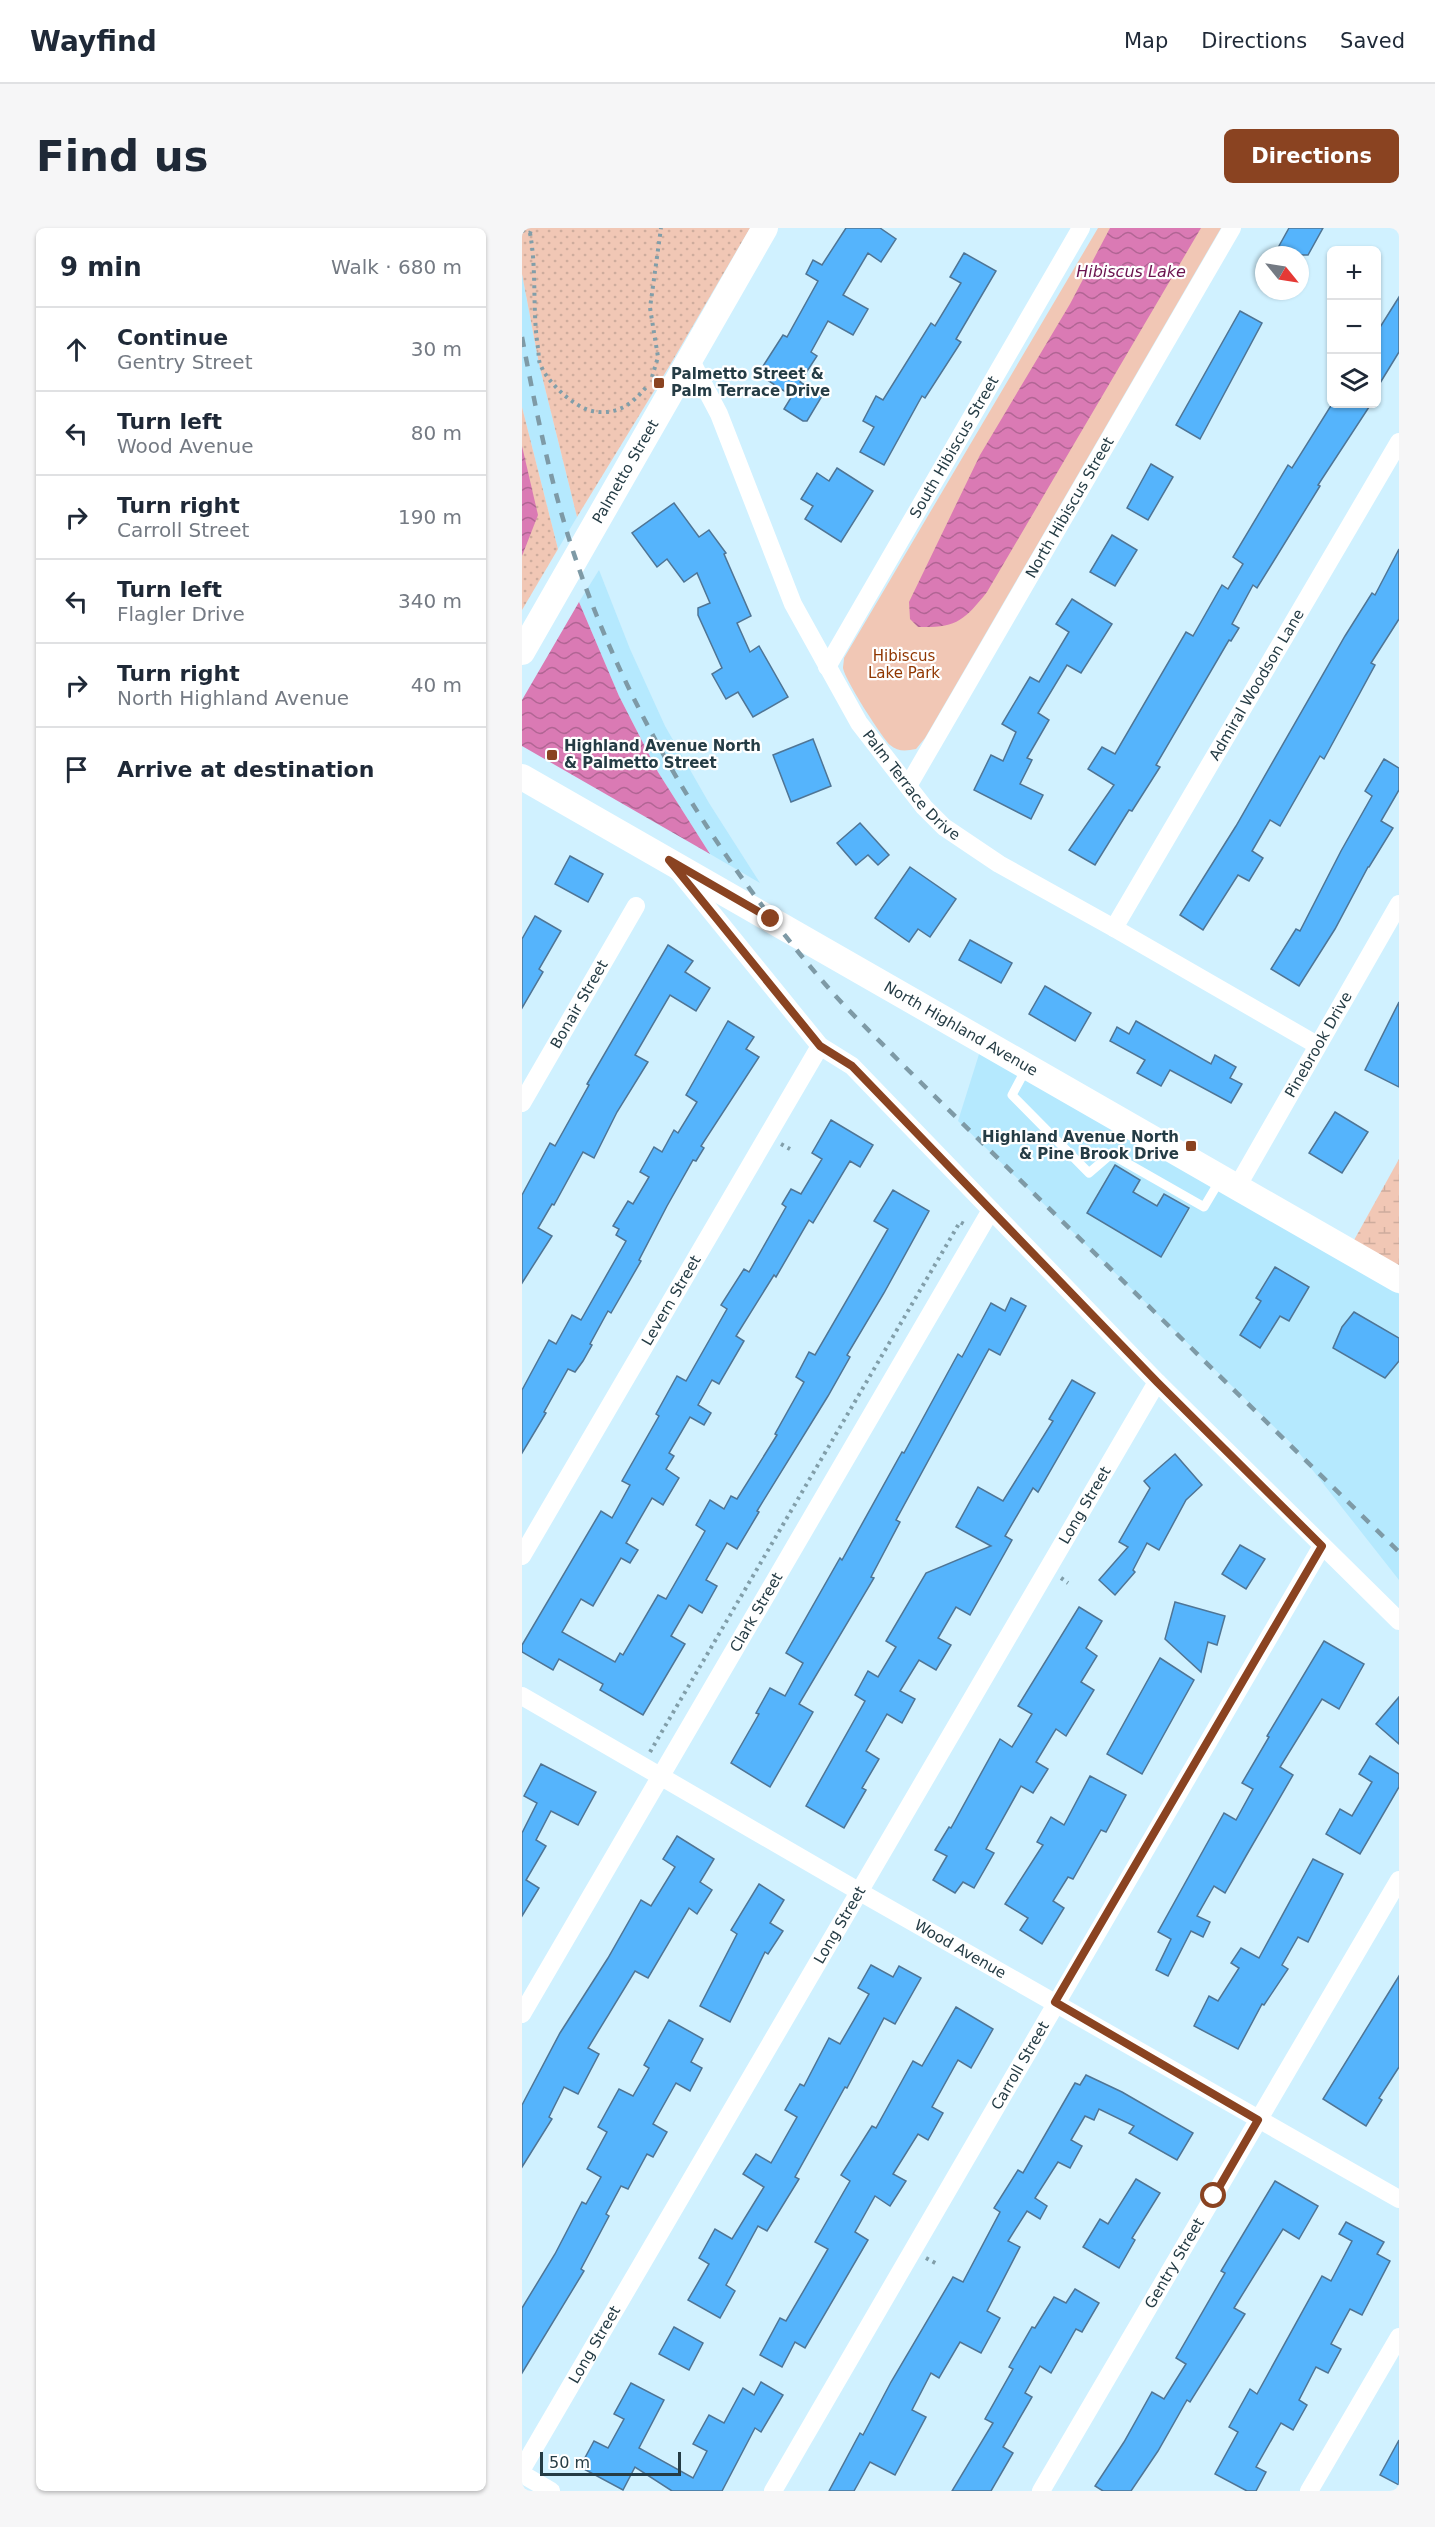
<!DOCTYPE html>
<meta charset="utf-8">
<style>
:root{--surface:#fff;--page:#f6f6f7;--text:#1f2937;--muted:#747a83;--line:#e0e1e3;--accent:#8a4321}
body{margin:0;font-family:"DejaVu Sans",sans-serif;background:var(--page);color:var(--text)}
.controls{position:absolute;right:18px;top:18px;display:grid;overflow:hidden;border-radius:9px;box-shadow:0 2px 4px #0004}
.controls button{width:54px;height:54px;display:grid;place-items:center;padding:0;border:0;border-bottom:2px solid var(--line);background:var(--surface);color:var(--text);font:30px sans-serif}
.compass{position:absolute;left:733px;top:18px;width:54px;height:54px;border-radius:50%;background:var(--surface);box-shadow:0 2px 4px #0004;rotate:120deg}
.scale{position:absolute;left:18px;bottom:15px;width:141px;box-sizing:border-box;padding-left:6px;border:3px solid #253c45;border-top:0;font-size:16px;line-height:21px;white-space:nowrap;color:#253c45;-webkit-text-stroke:4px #fff;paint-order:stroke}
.stop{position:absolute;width:18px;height:18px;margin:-14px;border:4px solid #8a4321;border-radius:50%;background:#fff}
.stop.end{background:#8a4321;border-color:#fff;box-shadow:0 2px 6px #0008}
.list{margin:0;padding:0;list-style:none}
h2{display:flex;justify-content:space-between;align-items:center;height:78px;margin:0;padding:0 24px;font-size:26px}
h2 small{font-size:20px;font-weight:400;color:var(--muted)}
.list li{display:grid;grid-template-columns:39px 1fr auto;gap:18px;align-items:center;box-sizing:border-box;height:84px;padding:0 24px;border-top:2px solid var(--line)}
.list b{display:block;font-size:22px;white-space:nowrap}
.list p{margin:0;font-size:20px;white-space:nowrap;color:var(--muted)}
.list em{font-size:20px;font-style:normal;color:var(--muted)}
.icon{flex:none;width:33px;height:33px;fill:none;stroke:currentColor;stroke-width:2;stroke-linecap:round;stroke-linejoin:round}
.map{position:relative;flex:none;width:877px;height:2263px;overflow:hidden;border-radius:9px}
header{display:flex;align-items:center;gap:36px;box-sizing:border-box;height:84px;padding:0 30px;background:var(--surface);border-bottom:2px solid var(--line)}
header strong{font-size:28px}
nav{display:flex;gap:33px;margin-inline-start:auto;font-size:21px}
.intro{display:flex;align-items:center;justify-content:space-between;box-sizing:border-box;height:144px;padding:0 36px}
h1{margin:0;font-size:42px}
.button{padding:15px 27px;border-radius:9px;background:var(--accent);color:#fff;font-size:21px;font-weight:700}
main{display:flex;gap:36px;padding:0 36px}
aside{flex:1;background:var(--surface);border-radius:9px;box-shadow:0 2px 4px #0004}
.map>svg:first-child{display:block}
.built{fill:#b5e9fe}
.grass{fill:url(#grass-dots)}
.wetland{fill:url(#wetland-marsh)}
.park{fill:#f1c7b5}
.water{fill:url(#water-waves)}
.building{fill:#55b4fc;stroke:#4f7595;stroke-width:1.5}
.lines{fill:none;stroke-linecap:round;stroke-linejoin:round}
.path{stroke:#819ea9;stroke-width:4;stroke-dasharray:3 4.5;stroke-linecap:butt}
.lane{stroke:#fff;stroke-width:9}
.street{stroke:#fff;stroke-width:18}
.secondary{stroke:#fff;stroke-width:26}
.rail{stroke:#7e9aa6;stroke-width:4.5;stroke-dasharray:10 10;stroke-linecap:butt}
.route{stroke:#8a4321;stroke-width:8}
.poi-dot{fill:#8a4321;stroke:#fff;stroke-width:2}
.labels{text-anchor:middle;stroke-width:4.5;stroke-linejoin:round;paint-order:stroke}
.poi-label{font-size:15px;font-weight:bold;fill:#253c45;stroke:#fff;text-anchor:start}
.street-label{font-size:15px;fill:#253c45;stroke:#fff}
.park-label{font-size:15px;fill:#903600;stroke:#fff}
.water-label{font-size:16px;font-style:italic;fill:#6b144f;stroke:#fff}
</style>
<header>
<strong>Wayfind</strong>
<nav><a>Map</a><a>Directions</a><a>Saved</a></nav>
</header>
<div class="intro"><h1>Find us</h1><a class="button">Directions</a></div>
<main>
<aside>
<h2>9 min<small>Walk · 680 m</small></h2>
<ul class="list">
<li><svg class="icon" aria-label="ahead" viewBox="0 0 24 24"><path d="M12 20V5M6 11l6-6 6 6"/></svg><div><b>Continue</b><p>Gentry Street</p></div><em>30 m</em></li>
<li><svg class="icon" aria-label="left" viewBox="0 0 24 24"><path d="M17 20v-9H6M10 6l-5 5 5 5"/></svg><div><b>Turn left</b><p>Wood Avenue</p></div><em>80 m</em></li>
<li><svg class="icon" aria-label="right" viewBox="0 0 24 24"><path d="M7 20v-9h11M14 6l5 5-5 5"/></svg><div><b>Turn right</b><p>Carroll Street</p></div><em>190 m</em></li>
<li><svg class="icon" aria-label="left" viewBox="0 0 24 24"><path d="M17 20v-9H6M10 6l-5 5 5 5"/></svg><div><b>Turn left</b><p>Flagler Drive</p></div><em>340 m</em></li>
<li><svg class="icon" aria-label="right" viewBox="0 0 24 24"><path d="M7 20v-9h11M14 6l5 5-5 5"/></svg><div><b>Turn right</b><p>North Highland Avenue</p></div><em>40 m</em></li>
<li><svg class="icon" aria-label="arrive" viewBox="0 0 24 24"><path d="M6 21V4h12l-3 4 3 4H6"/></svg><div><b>Arrive at destination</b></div></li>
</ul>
</aside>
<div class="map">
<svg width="877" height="2263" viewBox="0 0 877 2263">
<defs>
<pattern id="grass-dots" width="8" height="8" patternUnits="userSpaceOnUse" patternTransform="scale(1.5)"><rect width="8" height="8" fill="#f1c7b5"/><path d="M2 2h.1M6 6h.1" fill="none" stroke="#ceac9d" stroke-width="1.8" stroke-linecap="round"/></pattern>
<pattern id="wetland-marsh" width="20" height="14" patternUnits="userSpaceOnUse" patternTransform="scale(1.5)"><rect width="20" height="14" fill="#f1c7b5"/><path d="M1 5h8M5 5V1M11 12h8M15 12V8" fill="none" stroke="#ceac9d"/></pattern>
<pattern id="water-waves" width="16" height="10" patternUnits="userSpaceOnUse" patternTransform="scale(1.5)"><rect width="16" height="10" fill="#da7ab4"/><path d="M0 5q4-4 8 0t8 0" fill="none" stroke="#b16594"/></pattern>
</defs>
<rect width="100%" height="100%" fill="#d0f1ff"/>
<g class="built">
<polygon points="0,46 17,136 55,289 36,321 0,179"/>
<polygon points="77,342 108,421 143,498 187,575 238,655 188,626 136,544 97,468 57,374"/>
<polygon points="458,823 877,1066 877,1352 770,1216 436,893"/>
</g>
<g class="grass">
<polygon points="0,0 228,0 148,137 55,289 17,136 0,46"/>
<polygon points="0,179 36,321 0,382"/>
</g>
<polygon class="wetland" points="877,931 877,1041 831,1014"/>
<path class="park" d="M576,0h123l-296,510 -9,11c-10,2 -18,3 -26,-4 -9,-9 -45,-65 -47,-77 0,-1 1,-8 1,-10z"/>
<g class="water">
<path d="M588,0h91l-214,364c-23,29 -31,36 -69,35l-8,-8 -1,-17 71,-147 90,-151z"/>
<polygon points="0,218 16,287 0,328"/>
<polygon points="57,374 97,468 136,544 188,626 0,518 0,472"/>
</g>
<g class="building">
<polygon points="324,0 358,0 374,11 359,34 346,25 321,67 346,81 331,107 306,93 289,124 295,128 278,154 300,168 285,193 281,193 262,181 270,168 236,146 261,107 265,109 296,53 284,46 291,32 300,37"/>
<polygon points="767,0 801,0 786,27 752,27"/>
<polygon points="442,25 474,43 434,111 439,114 403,170 400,168 362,237 338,224 352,199 341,193 354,168 361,172 409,95 413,98 439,55 428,49"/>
<polygon points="877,69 877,124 855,160 855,104"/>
<polygon points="718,83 740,95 678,211 654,197"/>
<polygon points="810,176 849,176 796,257 798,258 735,360 731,357 710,396 717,400 709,413 707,412 634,537 638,539 610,583 607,582 573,637 547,622 592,557 566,541 580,519 593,526 664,404 671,408 700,357 706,361 721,336 711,329 766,237 770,240"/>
<polygon points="629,236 651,249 626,292 605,280"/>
<polygon points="315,240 351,263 319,314 283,291 291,278 279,271 295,245 307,253"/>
<polygon points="152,275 177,309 187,302 204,325 202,326 229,388 215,395 228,424 237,418 266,469 231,489 216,464 204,471 190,446 200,440 176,387 176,380 188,375 175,345 162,354 145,331 135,339 110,305"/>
<polygon points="590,307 615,322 593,358 568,344"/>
<polygon points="877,321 877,391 849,435 853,437 802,531 798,528 758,598 748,592 730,623 741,630 727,653 716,647 681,702 658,687 714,598 823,408 850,365 853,367"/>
<polygon points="550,371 590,396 559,445 545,437 516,485 527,492 505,530 510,532 498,556 521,567 509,591 452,562 469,527 481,533 494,504 480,496 508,449 517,454 547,404 534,396"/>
<polygon points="291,511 309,558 269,574 251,527"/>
<polygon points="862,531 877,540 877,562 859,593 871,600 847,639 846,639 813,701 777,758 749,741 774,701 778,703 819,623 850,568 843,563"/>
<polygon points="338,595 367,627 356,637 346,627 334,637 315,615"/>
<polygon points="48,628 81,646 66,674 33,656"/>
<polygon points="388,639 434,671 408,709 396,701 387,714 353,690"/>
<polygon points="13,688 39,703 17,741 21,744 0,780 0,711"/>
<polygon points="448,712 490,735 479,755 437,732"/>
<polygon points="146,717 171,733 163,744 188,760 174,783 148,767 113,827 126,834 95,884 72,930 61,924 32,977 30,976 16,1000 30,1008 0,1055 0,967 28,915 33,918 67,857 65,856"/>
<polygon points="523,758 569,785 553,813 507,786"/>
<polygon points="877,774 877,859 843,842"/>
<polygon points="206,793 232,809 224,821 237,829 179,918 182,920 174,933 171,932 145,978 117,1032 119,1033 89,1085 86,1083 68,1116 70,1117 61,1133 53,1144 46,1141 22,1184 24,1185 0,1225 0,1162 27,1112 34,1116 50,1087 59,1092 104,1013 94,1007 97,1001 91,998 106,973 111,976 127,949 118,944 132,919 140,924 152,902 156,905 175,874 164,867"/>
<polygon points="614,793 689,836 693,827 714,839 708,850 720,856 709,875 648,842 639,858 615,845 623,832 588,813 595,799 607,806"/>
<polygon points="813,884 846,904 820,945 787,925"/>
<polygon points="309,892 351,917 338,939 328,933 291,995 287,992 254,1049 252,1047 214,1108 222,1113 197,1156 190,1152 176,1177 189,1185 182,1197 168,1189 147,1225 152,1228 144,1241 157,1250 141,1277 130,1270 104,1315 116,1322 108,1335 99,1330 71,1378 59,1371 40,1404 93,1434 98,1425 101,1427 136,1367 144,1371 183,1303 174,1297 188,1272 202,1281 209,1268 215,1271 255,1207 253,1206 282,1154 274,1149 287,1124 293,1127 366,1001 352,993 371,962 407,983 362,1065 325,1127 328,1129 306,1168 235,1283 237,1284 215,1321 205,1315 184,1352 195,1358 180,1385 167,1377 149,1408 163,1416 121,1487 78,1462 81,1456 37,1431 31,1442 0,1424 0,1417 79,1283 90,1290 108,1257 100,1253 137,1188 134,1186 155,1148 164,1153 205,1081 199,1077 222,1041 227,1044 264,979 260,976 269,961 279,966 300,931 290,925"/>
<polygon points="593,937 618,952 611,964 635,978 642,966 667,980 639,1029 565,985"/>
<polygon points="753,1039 787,1059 767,1093 758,1088 738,1120 718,1107 739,1073 734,1070"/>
<polygon points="489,1070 504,1078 478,1127 467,1121 374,1292 378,1294 349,1349 352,1350 277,1476 291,1484 248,1559 209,1535 237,1486 234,1485 248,1460 263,1468 281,1435 264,1425 318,1330 320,1332 380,1224 382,1225 436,1126 440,1129 469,1075 483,1083"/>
<polygon points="832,1084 877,1110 877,1133 863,1150 811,1120 820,1099"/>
<polygon points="550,1152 573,1165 516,1264 511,1260 483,1308 490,1312 448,1387 434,1379 416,1410 429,1417 414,1442 397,1432 378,1463 393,1471 380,1495 365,1486 344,1523 357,1531 340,1560 344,1562 322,1600 284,1578 343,1473 333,1467 346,1443 356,1449 374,1419 364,1413 404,1345 469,1318 434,1299 456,1259 481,1273 531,1193 527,1191"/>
<polygon points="653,1226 680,1257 664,1272 637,1322 625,1315 611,1342 613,1344 593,1367 577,1352 606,1319 597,1314 628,1260 622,1253"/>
<polygon points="718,1317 743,1331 724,1361 700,1346"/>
<polygon points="653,1374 703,1388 695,1417 686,1414 679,1444 643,1411"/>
<polygon points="557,1379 580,1393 564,1420 575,1428 559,1454 572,1462 544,1508 534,1501 514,1534 526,1541 511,1565 499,1558 464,1621 472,1625 452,1660 441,1654 433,1665 411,1652 425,1628 413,1622 427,1599 429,1600 478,1511 490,1519 510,1486 496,1478"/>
<polygon points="802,1413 842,1436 817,1481 800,1471 758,1539 771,1547 724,1628 703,1665 692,1658 675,1688 688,1694 681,1709 669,1703 646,1748 634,1742 649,1711 636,1704 702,1585 714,1592 731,1561 720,1555 747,1509 745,1508"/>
<polygon points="638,1430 672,1452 620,1546 585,1526"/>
<polygon points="877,1469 877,1516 854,1496"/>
<polygon points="848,1528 877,1546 877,1559 838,1626 804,1606 818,1581 830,1588 850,1554 837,1546"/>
<polygon points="19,1536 74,1564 56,1597 29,1583 14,1612 24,1618 4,1652 17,1660 0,1688 0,1605 15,1575 2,1568"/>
<polygon points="568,1548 604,1567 584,1604 579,1602 551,1651 546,1649 531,1673 542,1680 520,1716 498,1702 506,1690 483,1676 521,1617 515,1614 529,1589 542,1597"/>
<polygon points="155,1608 192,1631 178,1654 190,1662 175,1686 167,1680 126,1750 113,1743 66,1820 77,1826 56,1866 42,1859 27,1889 30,1891 0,1939 0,1877 38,1805 86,1730 119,1672 129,1678 153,1639 141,1631"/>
<polygon points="791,1631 821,1646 786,1714 776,1709 760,1737 766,1741 742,1777 740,1776 716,1821 672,1798 687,1768 696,1773 717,1740 709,1735 719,1720 737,1730"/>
<polygon points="237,1656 262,1672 248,1695 261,1703 246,1726 243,1724 208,1794 178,1778 215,1706 209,1702"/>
<polygon points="349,1737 371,1749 377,1738 399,1750 373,1796 362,1790 325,1860 323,1859 273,1949 277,1951 245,2003 236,1998 204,2057 213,2063 198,2090 166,2072 187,2036 177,2030 193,2001 210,2011 242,1959 221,1946 234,1926 249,1935 275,1889 263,1882 278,1856 282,1858 307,1810 318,1816 347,1766 336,1760"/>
<polygon points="877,1748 877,1839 857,1870 860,1872 844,1898 801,1871"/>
<polygon points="434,1779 471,1801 449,1840 436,1832 410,1879 421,1885 406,1912 396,1906 371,1946 384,1953 368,1978 353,1968 333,2004 346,2012 283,2120 273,2114 260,2139 238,2127 258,2090 264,2093 306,2021 293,2014 328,1953 319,1947 350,1898 354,1900 391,1833 400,1838"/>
<polygon points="147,1792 181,1811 169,1834 180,1840 168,1863 154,1855 131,1896 145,1904 131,1929 125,1926 106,1961 99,1958 84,1986 87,1988 59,2041 62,2043 0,2145 0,2080 33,2026 60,1974 64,1976 79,1949 65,1941 85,1904 76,1899 97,1861 111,1868 127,1840 122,1837"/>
<polygon points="564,1847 600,1864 671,1905 655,1932 607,1905 612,1898 577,1881 572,1892 563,1888 549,1912 560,1918 548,1940 536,1934 513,1970 525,1978 518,1991 505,1983 486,2013 498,2019 465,2083 478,2090 459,2125 438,2114 417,2150 409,2145 390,2182 404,2189 373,2247 348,2234 332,2263 307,2263 338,2205 341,2207 369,2154 431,2049 441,2054 478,1984 472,1980 496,1942 501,1945 553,1855 558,1857"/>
<polygon points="614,1951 638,1965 610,2010 613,2012 597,2040 561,2019 578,1991 586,1996"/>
<polygon points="753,1953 796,1978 777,2011 761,2001 712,2080 723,2086 668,2174 665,2172 636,2223 609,2263 581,2263 573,2258 602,2214 630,2164 642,2171 664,2136 654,2130 703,2045 699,2043"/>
<polygon points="824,1994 862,2014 855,2026 868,2033 840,2087 828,2081 809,2116 819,2121 806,2145 794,2139 777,2172 785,2177 771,2202 759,2195 734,2239 744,2244 734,2263 725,2263 693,2246 716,2204 707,2199 728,2161 735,2166 800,2048 809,2053 830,2013 817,2006"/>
<polygon points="553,2061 577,2075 560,2104 554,2101 529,2145 518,2138 503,2165 510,2169 481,2219 491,2225 469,2263 430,2263 471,2195 463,2191 491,2141 487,2139 510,2099 513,2100 532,2069 544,2075"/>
<polygon points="152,2099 181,2115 167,2142 137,2126"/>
<polygon points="239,2154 261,2167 239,2204 233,2200 200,2263 150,2263 113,2239 101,2262 58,2239 72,2213 86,2220 102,2191 92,2186 109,2155 142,2172 117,2220 171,2250 185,2223 171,2216 187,2187 202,2195 221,2160 232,2167"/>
<polygon points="877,2212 877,2257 858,2247"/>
</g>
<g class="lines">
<g class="path">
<polyline points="0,2 8,5 10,0"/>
<path d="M8,5c7,38 2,77 8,115 1,6 0,13 3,18 7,17 33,41 51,45 24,5 41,-7 55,-25"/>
<polyline points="130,149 136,129 128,80 139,0"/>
<polyline points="259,916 268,921"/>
<polyline points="539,1350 546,1355"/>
<polyline points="128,1524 438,994 442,996"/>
<polyline points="404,2030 415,2036"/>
</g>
<polyline class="lane" points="505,839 490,867 567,945 589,926 682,979 698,952"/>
<g class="street">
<path id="s1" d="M167,129l30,57 74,190 66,119 65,84 20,20 55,37 115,64 203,117"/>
<path id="s2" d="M305,439l254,-439"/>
<path id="s3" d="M386,558l324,-558"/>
<polyline points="156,643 298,818 330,838 635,1154 877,1393"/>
<path id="s4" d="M592,700l285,-486"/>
<path id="s5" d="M0,875l114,-197"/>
<path id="s6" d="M715,959l162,-283"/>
<path id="s7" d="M0,1328l298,-510"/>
<path id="s8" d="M0,1468l338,196 539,307"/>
<path id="s9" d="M0,1786l469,-804"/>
<path id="s10" d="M0,2241l635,-1087"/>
<polyline points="0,2246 29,2263"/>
<path id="s11" d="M251,2263l549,-945"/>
<path id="s12" d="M519,2263l358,-611"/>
<polyline points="787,2263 877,2109"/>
</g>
<g class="secondary">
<path id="s13" d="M0,424l243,-424"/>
<path id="s14" d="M0,549l877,503"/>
</g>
<path class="rail" d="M0,109c14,74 29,149 53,220 53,157 142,301 250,427 23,27 50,52 75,78l499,490"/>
</g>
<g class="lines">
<polyline class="route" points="249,691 147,632 298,818 330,838 635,1154 800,1318 533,1774 736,1892 692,1968"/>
</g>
<g class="poi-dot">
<rect x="131" y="149" width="12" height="12" rx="3"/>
<rect x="24" y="521" width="12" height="12" rx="3"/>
<rect x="663" y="912" width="12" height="12" rx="3"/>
</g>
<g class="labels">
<g class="poi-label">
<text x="149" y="151">Palmetto Street &amp;<tspan x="149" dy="17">Palm Terrace Drive</tspan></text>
<text x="42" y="523">Highland Avenue North<tspan x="42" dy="17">&amp; Palmetto Street</tspan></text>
<text x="657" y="914" text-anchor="end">Highland Avenue North<tspan x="657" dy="17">&amp; Pine Brook Drive</tspan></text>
</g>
<g class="street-label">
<text dy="5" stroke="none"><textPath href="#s2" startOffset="254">South Hibiscus Street</textPath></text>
<text dy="5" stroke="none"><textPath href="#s13" startOffset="208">Palmetto Street</textPath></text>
<text dy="5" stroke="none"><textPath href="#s3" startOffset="322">North Hibiscus Street</textPath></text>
<text dy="5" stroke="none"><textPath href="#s4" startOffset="282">Admiral Woodson Lane</textPath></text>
<text dy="5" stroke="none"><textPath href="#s1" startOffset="486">Palm Terrace Drive</textPath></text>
<text dy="5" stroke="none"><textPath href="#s5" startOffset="114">Bonair Street</textPath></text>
<text dy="5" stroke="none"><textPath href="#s14" startOffset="506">North Highland Avenue</textPath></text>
<text dy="5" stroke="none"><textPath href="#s6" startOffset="164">Pinebrook Drive</textPath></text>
<text dy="5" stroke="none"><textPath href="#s7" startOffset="296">Levern Street</textPath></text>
<text dy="5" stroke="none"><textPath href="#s10" startOffset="1116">Long Street</textPath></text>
<text dy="5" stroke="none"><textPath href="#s9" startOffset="465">Clark Street</textPath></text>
<text dy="5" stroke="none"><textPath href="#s10" startOffset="630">Long Street</textPath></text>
<text dy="5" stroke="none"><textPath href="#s8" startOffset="506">Wood Avenue</textPath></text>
<text dy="5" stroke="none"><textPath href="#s11" startOffset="492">Carroll Street</textPath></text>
<text dy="5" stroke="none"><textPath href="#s12" startOffset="264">Gentry Street</textPath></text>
<text dy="5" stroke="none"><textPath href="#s10" startOffset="144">Long Street</textPath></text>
</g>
<g class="park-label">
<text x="382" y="433">Hibiscus<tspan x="382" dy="17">Lake Park</tspan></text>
</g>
<g class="water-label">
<text x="609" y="49">Hibiscus Lake</text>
</g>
</g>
</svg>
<div class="controls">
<button>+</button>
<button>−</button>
<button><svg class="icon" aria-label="layers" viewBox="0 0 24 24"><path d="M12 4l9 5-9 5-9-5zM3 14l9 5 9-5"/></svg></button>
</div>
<svg class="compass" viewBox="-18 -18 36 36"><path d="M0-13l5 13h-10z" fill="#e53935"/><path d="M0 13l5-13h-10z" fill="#747a83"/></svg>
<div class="scale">50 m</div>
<div class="stop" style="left:692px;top:1968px"></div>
<div class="stop end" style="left:249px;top:691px"></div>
</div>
</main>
